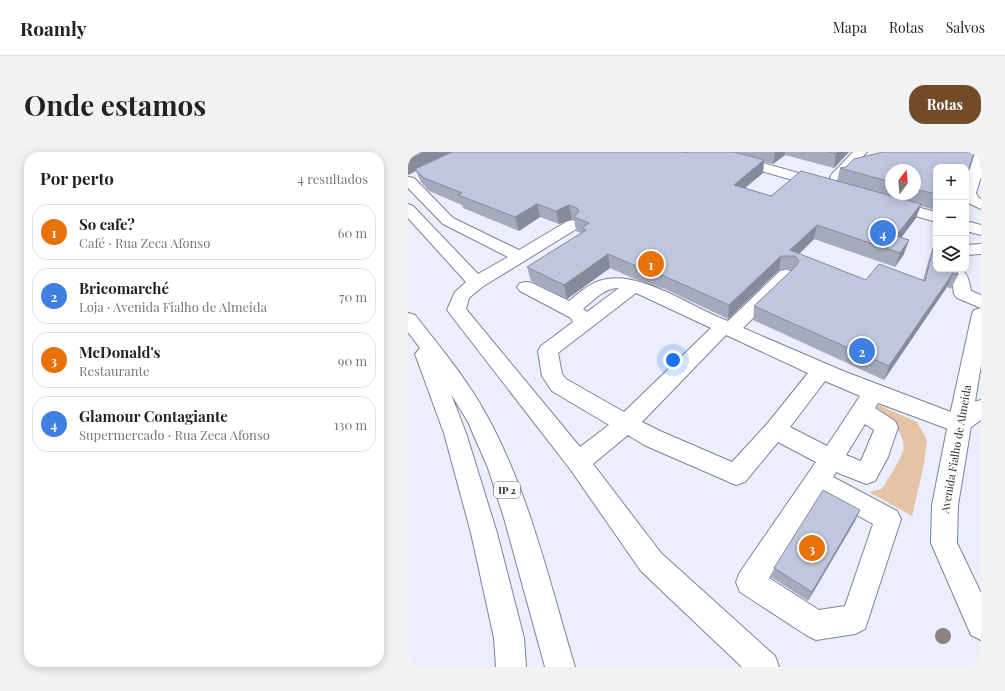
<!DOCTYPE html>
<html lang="pt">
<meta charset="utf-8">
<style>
:root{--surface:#fff;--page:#f2f2f2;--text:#222;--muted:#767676;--line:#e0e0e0;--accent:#724c29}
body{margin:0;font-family:"Playfair Display",serif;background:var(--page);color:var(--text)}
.controls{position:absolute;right:12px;top:12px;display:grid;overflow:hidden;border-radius:8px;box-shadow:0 2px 10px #0003}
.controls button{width:36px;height:36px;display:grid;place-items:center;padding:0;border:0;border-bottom:1px solid var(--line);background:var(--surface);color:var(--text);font:20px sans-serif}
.compass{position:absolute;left:477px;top:12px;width:36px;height:36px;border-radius:50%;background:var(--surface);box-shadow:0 2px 10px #0003;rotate:16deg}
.you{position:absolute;left:265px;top:208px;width:14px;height:14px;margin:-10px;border:3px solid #fff;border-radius:50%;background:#1a73e8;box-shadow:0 0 0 6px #1a73e833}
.badge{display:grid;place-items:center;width:26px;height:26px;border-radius:50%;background:var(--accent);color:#fff;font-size:13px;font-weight:700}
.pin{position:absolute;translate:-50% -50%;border:2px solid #fff;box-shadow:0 1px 4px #0006}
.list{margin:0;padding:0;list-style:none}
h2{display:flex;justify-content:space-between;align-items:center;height:52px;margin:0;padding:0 16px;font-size:17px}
h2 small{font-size:13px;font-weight:400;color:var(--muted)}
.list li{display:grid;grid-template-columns:26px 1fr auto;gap:12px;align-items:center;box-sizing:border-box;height:56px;margin:0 8px 8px;padding:0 8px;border:1px solid var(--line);border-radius:16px}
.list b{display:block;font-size:15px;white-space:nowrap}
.list p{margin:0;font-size:13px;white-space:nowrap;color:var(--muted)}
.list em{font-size:13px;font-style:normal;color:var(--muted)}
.icon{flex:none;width:22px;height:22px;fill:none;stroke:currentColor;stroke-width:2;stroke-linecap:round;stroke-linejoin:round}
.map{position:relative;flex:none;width:573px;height:515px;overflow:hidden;border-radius:16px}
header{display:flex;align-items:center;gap:24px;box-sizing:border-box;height:56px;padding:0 20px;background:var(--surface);border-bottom:1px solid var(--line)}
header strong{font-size:19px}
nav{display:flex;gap:22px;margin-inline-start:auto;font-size:14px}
.intro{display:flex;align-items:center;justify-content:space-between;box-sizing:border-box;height:96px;padding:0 24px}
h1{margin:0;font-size:28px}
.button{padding:10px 18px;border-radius:16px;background:var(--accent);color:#fff;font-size:14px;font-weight:700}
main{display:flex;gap:24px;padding:0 24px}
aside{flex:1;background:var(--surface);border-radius:16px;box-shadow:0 2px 10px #0003}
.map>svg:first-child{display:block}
.green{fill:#e5c3a5}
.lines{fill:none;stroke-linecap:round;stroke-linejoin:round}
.minor-casing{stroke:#7d8398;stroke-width:2}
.major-casing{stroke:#7d8398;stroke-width:2}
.minor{fill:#fff;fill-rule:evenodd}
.major{fill:#fff;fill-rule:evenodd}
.tree{fill:#8d817a}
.wall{fill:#a5aabe;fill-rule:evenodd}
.shaded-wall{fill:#868b9b}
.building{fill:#c0c6dd;stroke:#868b9b}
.labels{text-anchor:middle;stroke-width:3.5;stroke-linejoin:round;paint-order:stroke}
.shield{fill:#fcfcfc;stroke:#67686f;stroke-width:1}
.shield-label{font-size:10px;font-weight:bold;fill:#272932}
.street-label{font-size:11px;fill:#272932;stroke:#fcfcfc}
</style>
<header>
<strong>Roamly</strong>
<nav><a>Mapa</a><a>Rotas</a><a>Salvos</a></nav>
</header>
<div class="intro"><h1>Onde estamos</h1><a class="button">Rotas</a></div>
<main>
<aside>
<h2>Por perto<small>4 resultados</small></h2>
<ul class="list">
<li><span class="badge" style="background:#e8710a">1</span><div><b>So cafe?</b><p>Café · Rua Zeca Afonso</p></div><em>60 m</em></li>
<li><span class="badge" style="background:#3f7fe0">2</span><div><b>Bricomarché</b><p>Loja · Avenida Fialho de Almeida</p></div><em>70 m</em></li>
<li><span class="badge" style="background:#e8710a">3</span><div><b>McDonald's</b><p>Restaurante</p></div><em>90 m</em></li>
<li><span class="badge" style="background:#3f7fe0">4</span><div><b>Glamour Contagiante</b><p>Supermercado · Rua Zeca Afonso</p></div><em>130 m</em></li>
</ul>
</aside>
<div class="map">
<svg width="573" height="515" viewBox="0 0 573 515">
<rect width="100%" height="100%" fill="#eaeefd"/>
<path class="green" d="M466,251l43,19 10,18 -3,24 -12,52 -43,-24 13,-3c6,-11 17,-26 21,-38 5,-16 -17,-37 -29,-45z"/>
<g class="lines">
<g class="minor-casing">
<g id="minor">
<polygon points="445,0 459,0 434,28 429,29 424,28 422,25 424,22"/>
<polygon points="573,0 573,25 568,41 570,45 573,47 573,57 558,50 558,29 566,4 568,1"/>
<path d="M0,25l6,1 39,40 66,32 47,-28 6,-2 6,2 2,3 -2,3 -96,59 -13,11 -3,11 114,138 29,-22 -57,-34 -10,-15 -4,-25 3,-5 32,-24 -2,-4 -51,-27 -3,-4 3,-4 6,-1 6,1 37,18c9,-7 18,-16 30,-20 38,-14 93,27 129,40l52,-50 6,-1 6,1 3,4 -3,4 -49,49 100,43 113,43 17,-12 8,-2v20l-14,10 -8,3 -81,-30 -3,5 20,13 3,6 -10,30 -13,24 -9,3 -30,-12 -3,5 64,34 4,8 -36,110 -10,5 -39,6 -10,-5 -66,-43 -4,-10 4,-10 76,-110 -38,-20 -33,40 -9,3 -92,-40 -16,-10 -35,29 68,89 114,103 4,11h-37l-101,-96 -71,-102 -123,-159 8,-18 11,-10 -58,-64v-14l5,2 65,68 30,-17 -65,-33 -35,-36zM211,136l-32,24 -4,-3c11,-9 21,-21 36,-21zM228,141l75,35 -87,84 -58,-33 -4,-5 -4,-21zM318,183l82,38 -41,51 -35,38 -72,-31 -18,-9zM417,229l35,15 -33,50 -37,-19zM457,272l9,6 -13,31 -15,-6zM413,343l52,29 -28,82 -26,4 -50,-32z"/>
<polygon points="573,92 573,102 558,103 558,93"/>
<path d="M531,117c23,0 28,-3 32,22l10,4v13l-24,-10 -3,-4 -2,-15z"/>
</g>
</g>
<g class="major-casing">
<g id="major">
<polygon points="295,0 316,0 419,29 421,32 419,35 414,36 409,35 297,3"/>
<polygon points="482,48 528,60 528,70 477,55 475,52 477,49"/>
<polygon points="558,69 573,73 573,83 558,79"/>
<polygon points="573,156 573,213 550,353 549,391 573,441 573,488 563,483 523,391 524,353 540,272 564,162 566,158"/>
<path d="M0,161l7,2c25,32 52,64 72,101 42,76 63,168 88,251h-30l-41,-149 -16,-50 -20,-46 -17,-28 15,39 31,100 27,105 2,29h-30l-2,-29 -23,-105 -27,-100 -29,-79 5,-6 -12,-16z"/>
</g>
</g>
<use href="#minor" class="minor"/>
<use href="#major" class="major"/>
</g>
<circle class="tree" cx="535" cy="484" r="8"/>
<g class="wall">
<path d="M0,0l278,1 2,-1h161l-15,16 -49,-13 -12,9 -9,-2 -1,11 -18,15 26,8 66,-15 3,-13 96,-1v43l-15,-4 -5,12 -15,20 3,16 -9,13 -81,-28 -15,15 67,26h57l5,-18 5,-14 3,1v-1v21h21l1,6 -7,14 -4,-2 -63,93 -131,-60 1,-14 38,-36h-13l-51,49 -63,-30 -28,-9 -27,-12 -43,31 -36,-18 -4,-14 54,-34 -5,-2 -2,-12h-2l-13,5 -19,-7 -21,14 -56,-23 -1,-3 -33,-14 -8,-9 -5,-11 -8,4zM483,18h24v24h-24z"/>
<polygon points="452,358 447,369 400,449 363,425 366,416"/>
</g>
<g class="shaded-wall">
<polygon points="16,0 47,0 7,17 8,19 0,23 0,8"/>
<polygon points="367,0 377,0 377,3 365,12"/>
<polygon points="430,0 441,0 426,16 428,2"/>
<polygon points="356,8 355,21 325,46 326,33"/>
<polygon points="129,52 132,65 111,79 107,65"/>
<polygon points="513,52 508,66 484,98 488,84"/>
<polygon points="161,53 164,67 151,72 148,59"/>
<polygon points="409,73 406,87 388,105 382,98"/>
<polygon points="501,88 496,102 487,115 492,101"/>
<polygon points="200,102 202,116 159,147 156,133"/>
<polygon points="373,104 371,118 320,167 321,153"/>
<polygon points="545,121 539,135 476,228 481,214"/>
<polygon points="452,358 447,369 400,449 404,440"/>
</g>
<g class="building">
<polygon points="0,0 16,0 0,8"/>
<polygon points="44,0 275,0 278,1 280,0 326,0 356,8 326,33 363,44 393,19 513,52 488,84 501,88 492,101 409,73 382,98 458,128 471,112 517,129 525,96 528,97 528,117 549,117 550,123 545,121 481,214 346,154 388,114 391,109 387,104 373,104 321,153 256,124 228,114 200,102 156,133 119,115 178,78 174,76 181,71 166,65 171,60 169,56 161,53 148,59 129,52 107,65 50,43 54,41 16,26 7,17"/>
<polygon points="420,0 430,0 428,2"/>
<polygon points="474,0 566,0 558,26 558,15 528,15 528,42 507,37 507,18 483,18 483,30 432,16 438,15 446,7 471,1"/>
<polygon points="558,28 561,29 558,38"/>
<polygon points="415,338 452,358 404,440 366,416"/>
</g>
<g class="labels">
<rect class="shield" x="86" y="330" width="26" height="16" rx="3"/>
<g class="shield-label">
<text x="99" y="342">IP 2</text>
</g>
<g class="street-label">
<text transform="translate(548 297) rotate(-80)" y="4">Avenida Fialho de Almeida</text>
</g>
</g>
</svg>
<div class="controls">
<button>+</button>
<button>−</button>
<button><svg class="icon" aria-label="layers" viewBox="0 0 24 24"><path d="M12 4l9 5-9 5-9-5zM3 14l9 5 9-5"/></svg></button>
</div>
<svg class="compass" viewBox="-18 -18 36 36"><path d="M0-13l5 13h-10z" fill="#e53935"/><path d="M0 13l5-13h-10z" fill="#767676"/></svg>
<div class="you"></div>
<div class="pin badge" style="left:243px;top:112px;background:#e8710a">1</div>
<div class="pin badge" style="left:454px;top:199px;background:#3f7fe0">2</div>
<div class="pin badge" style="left:404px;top:396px;background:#e8710a">3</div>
<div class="pin badge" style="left:475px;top:81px;background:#3f7fe0">4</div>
</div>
</main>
